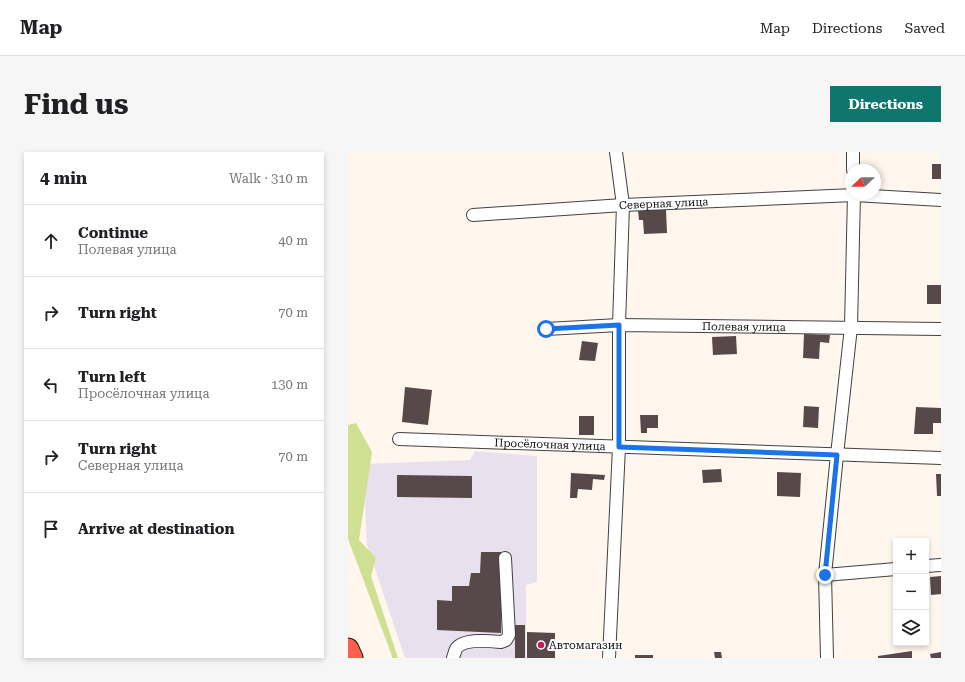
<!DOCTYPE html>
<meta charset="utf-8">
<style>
:root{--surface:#fff;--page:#f6f6f6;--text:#202124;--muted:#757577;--line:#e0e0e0;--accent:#0f766e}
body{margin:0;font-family:"Roboto Serif",serif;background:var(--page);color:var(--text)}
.controls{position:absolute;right:12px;bottom:12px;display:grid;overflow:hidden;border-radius:0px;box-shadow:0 2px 6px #0003}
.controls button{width:36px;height:36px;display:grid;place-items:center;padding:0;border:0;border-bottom:1px solid var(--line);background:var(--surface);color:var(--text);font:20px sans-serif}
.compass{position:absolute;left:497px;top:12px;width:36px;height:36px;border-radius:50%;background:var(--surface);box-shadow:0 2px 6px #0003;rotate:248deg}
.stop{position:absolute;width:12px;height:12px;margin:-9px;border:3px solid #1a73e8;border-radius:50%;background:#fff}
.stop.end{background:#1a73e8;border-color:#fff;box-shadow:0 1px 4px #0008}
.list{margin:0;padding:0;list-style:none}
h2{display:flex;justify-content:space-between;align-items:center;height:52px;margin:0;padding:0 16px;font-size:17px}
h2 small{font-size:13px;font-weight:400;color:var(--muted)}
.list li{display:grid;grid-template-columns:26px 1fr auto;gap:12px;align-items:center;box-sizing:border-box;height:72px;padding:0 16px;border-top:1px solid var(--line)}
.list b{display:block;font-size:15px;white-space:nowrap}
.list p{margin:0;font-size:13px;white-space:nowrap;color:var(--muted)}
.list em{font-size:13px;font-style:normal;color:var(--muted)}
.icon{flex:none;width:22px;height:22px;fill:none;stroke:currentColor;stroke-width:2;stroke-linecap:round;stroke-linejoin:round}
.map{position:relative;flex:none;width:593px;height:506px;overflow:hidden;border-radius:0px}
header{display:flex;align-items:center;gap:24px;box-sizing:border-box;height:56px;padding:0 20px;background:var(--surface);border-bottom:1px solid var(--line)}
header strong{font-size:19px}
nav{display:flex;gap:22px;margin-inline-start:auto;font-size:14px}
.intro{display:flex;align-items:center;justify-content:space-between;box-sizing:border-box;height:96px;padding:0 24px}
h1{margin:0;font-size:28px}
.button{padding:10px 18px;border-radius:0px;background:var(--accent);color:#fff;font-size:14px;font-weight:700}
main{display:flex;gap:24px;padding:0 24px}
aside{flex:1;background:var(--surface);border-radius:0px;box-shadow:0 2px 6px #0003}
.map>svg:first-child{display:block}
.industrial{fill:#e8e1ed}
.forest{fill:#d0e092}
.building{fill:#574949}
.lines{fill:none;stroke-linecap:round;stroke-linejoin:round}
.street-casing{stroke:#414141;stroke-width:14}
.highway-casing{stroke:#1f1f1f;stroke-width:23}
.street{stroke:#fff;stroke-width:12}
.highway{stroke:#ff5f4c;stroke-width:21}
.route{stroke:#1a73e8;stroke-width:5}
.poi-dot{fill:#ca1960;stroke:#fff;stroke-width:1.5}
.labels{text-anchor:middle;stroke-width:4;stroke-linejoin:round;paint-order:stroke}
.street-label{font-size:11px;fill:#0e0e0e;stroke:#fff}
.poi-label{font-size:11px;fill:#0e0e0e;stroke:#fff;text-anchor:start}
</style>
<header>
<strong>Map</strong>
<nav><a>Map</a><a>Directions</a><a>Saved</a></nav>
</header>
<div class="intro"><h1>Find us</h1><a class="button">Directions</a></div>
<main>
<aside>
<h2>4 min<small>Walk · 310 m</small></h2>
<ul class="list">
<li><svg class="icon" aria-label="ahead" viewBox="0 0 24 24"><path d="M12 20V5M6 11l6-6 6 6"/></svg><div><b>Continue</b><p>Полевая улица</p></div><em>40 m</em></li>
<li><svg class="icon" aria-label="right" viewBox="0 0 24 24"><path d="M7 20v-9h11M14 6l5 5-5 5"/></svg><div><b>Turn right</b></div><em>70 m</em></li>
<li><svg class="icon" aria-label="left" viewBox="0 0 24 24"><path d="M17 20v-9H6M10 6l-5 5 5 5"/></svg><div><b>Turn left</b><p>Просёлочная улица</p></div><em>130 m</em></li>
<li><svg class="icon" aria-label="right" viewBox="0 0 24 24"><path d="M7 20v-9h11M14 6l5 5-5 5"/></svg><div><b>Turn right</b><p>Северная улица</p></div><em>70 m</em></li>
<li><svg class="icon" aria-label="arrive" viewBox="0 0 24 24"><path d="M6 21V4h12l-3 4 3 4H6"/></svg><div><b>Arrive at destination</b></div></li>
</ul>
</aside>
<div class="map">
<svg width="593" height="506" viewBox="0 0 593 506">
<rect width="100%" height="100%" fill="#fff6ee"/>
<polygon class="industrial" points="127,299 189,304 189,430 178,433 178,506 57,506 19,393 15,312 122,308"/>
<polygon class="forest" points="8,271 24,300 11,388 28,406 23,424 50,506 44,506 44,504 0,387 0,273"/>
<g class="building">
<rect x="584" y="12" width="9" height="15"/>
<polygon points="318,57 319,81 296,82 295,68 291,68 290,58"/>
<rect x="579" y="133" width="14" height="19"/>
<polygon points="456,182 482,183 481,191 472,190 471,207 455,206"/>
<polygon points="388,184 389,202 365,203 364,185"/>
<polygon points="234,189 250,191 247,209 231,208"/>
<polygon points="57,235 84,238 80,273 54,270"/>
<polygon points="456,254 471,255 470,276 455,275"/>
<polygon points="568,255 593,256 593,271 585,271 585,282 566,282"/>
<polygon points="292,263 310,263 310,276 299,276 299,281 293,281"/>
<rect x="231" y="264" width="15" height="19"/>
<polygon points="373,317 374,330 355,331 354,318"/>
<polygon points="429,320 453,321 452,345 429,344"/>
<polygon points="223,321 257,323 256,328 245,327 244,338 230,337 229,346 222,346"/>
<polygon points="588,322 593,322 593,344 589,344"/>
<polygon points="49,323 124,324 124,346 49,345"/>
<polygon points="133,400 153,400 153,481 89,478 89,448 104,449 104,434 121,434 123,421 132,421"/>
<polygon points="593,424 593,442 583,443 582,425"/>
<rect x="167" y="473" width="10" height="33"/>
<polygon points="179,480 207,481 207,506 179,506"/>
<polygon points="564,499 564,506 530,506 530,504"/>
<polygon points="366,500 373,500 374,506 367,506"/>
<polygon points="593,500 593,506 583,506 582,502"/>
<rect x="287" y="503" width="18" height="3"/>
</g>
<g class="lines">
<g class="street-casing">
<g id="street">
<polyline points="505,0 505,18"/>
<path id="s1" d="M125,63l150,-10 231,-10 87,5"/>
<path id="s2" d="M198,177l73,-4 322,4"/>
<path id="s3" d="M51,287l542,19"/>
<polyline points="578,414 593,413"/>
<polyline points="477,423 548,417"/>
<path d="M105,506c1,-3 2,-7 3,-9 7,-11 35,-8 45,-7l5,-2 3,-5 -4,-77"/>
<polyline points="261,506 271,295 271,173 275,53 268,0"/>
<polyline points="479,506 477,423 489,303 503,175 506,42"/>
</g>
</g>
<g class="highway-casing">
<polyline id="highway" points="0,497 4,506"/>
</g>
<use href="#street" class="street"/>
<use href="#highway" class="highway"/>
</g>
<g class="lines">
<polyline class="route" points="198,177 271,173 271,295 489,303 477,423"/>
</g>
<circle class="poi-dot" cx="193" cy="493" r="4"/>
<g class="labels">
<g class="street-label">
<text dy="4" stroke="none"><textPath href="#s1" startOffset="191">Северная улица</textPath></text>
<text dy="4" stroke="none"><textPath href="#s2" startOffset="198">Полевая улица</textPath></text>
<text dy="4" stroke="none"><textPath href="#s3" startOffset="151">Просёлочная улица</textPath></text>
</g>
<g class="poi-label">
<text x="201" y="497">Автомагазин</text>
</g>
</g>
</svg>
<div class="controls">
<button>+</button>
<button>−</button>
<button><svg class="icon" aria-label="layers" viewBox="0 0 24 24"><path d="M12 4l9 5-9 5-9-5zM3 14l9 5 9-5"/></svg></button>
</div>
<svg class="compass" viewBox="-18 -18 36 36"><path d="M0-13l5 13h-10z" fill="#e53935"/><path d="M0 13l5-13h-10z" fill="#757577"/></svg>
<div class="stop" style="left:198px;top:177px"></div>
<div class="stop end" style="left:477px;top:423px"></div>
</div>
</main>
